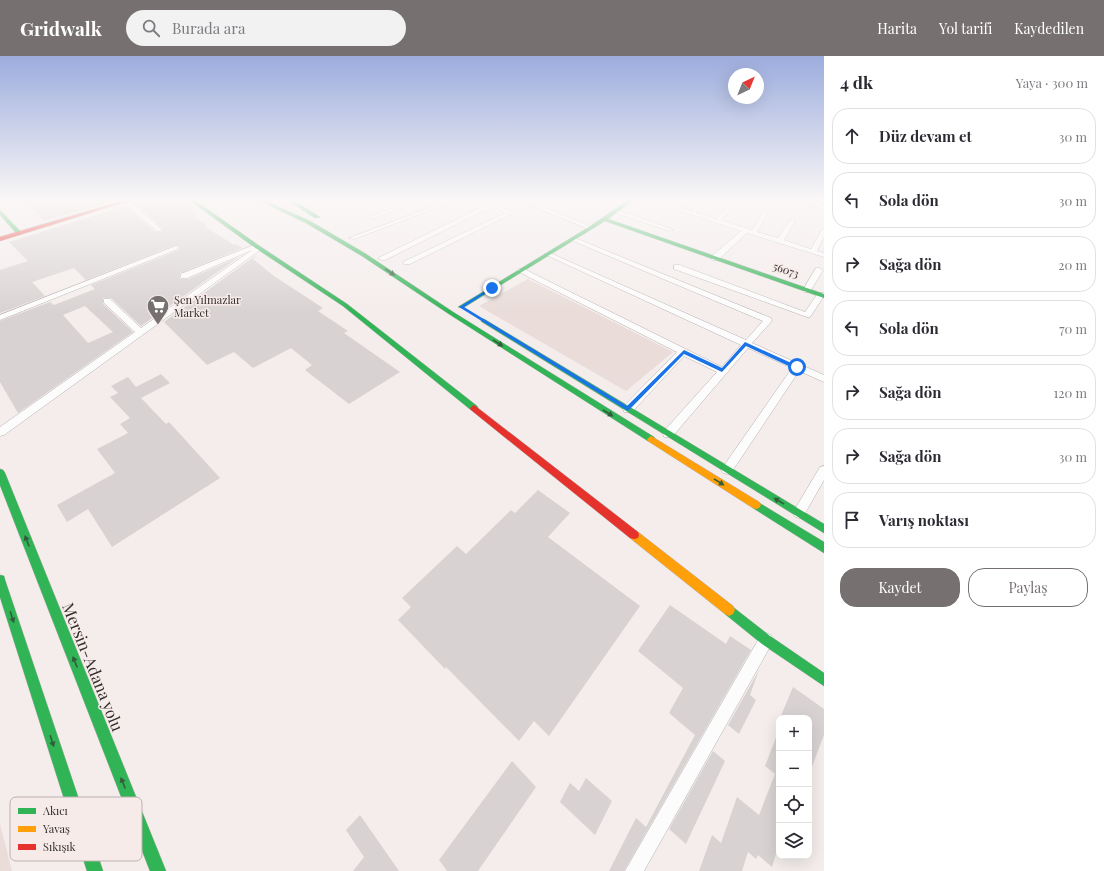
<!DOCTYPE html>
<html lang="tr">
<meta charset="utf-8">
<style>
:root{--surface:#fff;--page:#f2f2f3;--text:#2b2b33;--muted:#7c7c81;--line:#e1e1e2;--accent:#767170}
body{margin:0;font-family:"Playfair Display",serif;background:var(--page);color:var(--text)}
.controls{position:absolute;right:12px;bottom:12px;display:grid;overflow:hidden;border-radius:8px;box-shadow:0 4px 16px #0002}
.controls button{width:36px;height:36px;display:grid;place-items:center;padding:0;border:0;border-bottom:1px solid var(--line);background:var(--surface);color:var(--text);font:20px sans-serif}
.compass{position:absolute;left:728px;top:12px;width:36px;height:36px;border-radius:50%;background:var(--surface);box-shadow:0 4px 16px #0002;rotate:43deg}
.stop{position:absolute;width:12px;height:12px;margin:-9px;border:3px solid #1a73e8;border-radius:50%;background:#fff}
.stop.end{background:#1a73e8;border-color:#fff;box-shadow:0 1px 4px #0008}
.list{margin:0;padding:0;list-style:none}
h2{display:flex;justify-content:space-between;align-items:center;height:52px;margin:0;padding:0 16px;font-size:17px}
h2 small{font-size:13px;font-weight:400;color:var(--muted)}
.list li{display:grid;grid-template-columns:26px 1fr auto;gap:12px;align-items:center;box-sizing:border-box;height:56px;margin:0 8px 8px;padding:0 8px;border:1px solid var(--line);border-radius:16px}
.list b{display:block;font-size:15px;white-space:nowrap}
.list em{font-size:13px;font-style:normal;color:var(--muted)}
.actions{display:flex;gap:8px;padding:12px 16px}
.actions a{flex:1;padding:9px 0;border:1px solid var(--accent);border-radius:16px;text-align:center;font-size:14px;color:var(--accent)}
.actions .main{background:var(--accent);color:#fff}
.icon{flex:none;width:22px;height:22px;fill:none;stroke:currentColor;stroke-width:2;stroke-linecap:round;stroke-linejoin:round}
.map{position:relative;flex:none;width:824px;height:815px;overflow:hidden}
header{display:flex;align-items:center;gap:24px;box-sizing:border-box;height:56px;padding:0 20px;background:var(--accent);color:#fff}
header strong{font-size:19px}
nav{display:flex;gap:22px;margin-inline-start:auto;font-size:14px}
.search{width:280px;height:36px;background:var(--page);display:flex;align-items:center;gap:10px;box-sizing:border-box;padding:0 14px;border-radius:22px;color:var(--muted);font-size:15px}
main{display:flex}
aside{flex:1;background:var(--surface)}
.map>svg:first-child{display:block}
.built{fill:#e9dcd9}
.building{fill:#d8d3d2;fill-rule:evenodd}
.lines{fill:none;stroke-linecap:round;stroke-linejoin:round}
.street-casing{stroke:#b5b0af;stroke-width:1}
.fast-casing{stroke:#b5b0af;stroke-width:1}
.slow-casing{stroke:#b5b0af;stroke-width:1}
.jam-casing{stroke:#b5b0af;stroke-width:1}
.street{fill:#fdfcfc;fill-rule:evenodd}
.fast{fill:#30b455;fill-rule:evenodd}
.slow{fill:#ff9f0a;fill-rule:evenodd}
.jam{fill:#e5322d;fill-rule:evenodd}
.oneway{fill:#315d3b}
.route{fill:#1a73e8}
.labels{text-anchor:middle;stroke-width:3;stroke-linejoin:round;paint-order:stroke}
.far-street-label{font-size:11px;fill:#322e2d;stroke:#f7ebe9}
.far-poi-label{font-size:11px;fill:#322e2d;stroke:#f7ebe9;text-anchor:start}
.near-street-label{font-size:16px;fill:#322e2d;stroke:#f7ebe9}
.key{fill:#f7ebe9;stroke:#bcb2b1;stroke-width:1}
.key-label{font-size:11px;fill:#322e2d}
</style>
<header>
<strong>Gridwalk</strong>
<div class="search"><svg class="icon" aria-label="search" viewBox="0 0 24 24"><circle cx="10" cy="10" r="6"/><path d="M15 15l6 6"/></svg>Burada ara</div>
<nav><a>Harita</a><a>Yol tarifi</a><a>Kaydedilen</a></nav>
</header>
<main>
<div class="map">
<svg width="824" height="815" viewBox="0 0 824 815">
<rect width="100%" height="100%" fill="#f4edec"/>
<g class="built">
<polygon points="528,223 673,296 626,335 479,250"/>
<polygon points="0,768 12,815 0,815"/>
</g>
<g class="building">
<polygon points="23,143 121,143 44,165"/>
<path d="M138,143h37l23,15 -4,2 13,9 -3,1 30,19 2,-1 6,4 -62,25v6h8l51,-22 -98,69 -30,-28h-8v6l30,28 -115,81 -18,-31v-61l50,-19 4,3 41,-16 -4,-4 88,-35 1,-3 -5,-2 -89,35 -12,-12 -42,14 13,14 -45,17v-43l28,-9 -19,-19 117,-36 30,26h6v-4l-28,-25 3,-1zM85,250l28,26 -25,11 -25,-28z"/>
<polygon points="255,200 256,200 253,203 274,220 323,252 318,255 348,275 344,277 400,316 349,348 305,314 312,309 291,292 253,312 234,296 207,309 164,266"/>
<polygon points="161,318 170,327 141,342 166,368 169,366 220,422 112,491 88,453 67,466 57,449 115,417 97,393 128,377 120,368 130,362 110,341 118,337 111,330 128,321 136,331"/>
<polygon points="538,434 570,457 548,481 640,550 549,680 534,665 519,685 446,611 445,613 398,564 411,551 402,542 457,490 466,498 511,454 515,457"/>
<polygon points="670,549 726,588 730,580 751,594 624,815 609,815 636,762 646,771 695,679 669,657 683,632 638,595"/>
<polygon points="759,614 750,639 756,644 739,678 728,669"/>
<polygon points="793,631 824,653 824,679 810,716 809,662 780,662"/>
<polygon points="778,676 779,788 772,811 758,799 756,803 748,796 742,815 699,815 712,779 721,787 737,741 759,759 775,718 765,710"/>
<polygon points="713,695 725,705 686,788 669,773"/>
<polygon points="512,705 536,731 478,815 447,815 439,804"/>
<polygon points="586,722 612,745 595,779 560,746 570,727 579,735"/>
<polygon points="360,759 399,815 353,815 364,801 346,774"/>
</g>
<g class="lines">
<g class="street-casing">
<g id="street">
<polygon points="0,143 10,143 0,147"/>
<polygon points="375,143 382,143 397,150 417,143 424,143 373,163 370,161 371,160 392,152"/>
<polygon points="453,143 461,143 354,183 349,182"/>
<polygon points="480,143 487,143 513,157 410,208 404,208 403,206 505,157 493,150 385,204 382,204 378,202 488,148"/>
<polygon points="514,143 521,143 540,150 555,143 562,143 546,152 594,172 589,173"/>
<polygon points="644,143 652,143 691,155 706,143 712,143 696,157 716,163 735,143 739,143 739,145 721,164 752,174 763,156 767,156 768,157 757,176 778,182 790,164 794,164 795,165 784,184 811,193 821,175 824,173 824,181 817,195 824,197 824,201 747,177 718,204 712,204 712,200 741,175"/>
<polygon points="790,143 799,143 824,149 824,153"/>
<polygon points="124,144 128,144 161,173 161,175 157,175 124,146"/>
<polygon points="613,154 617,154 674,174 669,175 613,156"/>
<polygon points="571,182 575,182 771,262 772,264 771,266 752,287 824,319 824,326 799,315 731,417 727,418 723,417 721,414 723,411 792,312 748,292 672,381 664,381 663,378 664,375 717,316 684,300 632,356 624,356 623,353 624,350 677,296 517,215 518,213 524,213 722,311 741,289 544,198 550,197 746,284 763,265 571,184"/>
<polygon points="254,189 263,192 4,379 0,380 0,371 135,276 104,247 104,243 110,243 141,272 252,194 187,222 181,222 181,218"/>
<polygon points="176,190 178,191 178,193 0,264 0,259"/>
<polygon points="674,209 680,209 805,256 818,237 824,237 824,240 810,261 807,261 674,213"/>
<polygon points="816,212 819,212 823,214 810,236 804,236 803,234"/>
<polygon points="824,410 824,424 803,461 799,462 795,461 793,457 795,453 820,411"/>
<polygon points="766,577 771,579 773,584 771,589 644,815 625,815 761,579"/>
</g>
</g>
<g class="fast-casing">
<g id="fast">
<polygon points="188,143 193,143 258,189 347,248 477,350 478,352 477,354 471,354 343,250 254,191"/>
<polygon points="256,143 261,143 310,165 366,198 453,256 654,381 655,383 654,385 648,385 449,258 362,200 306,167"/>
<polygon points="286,143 291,143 320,161 315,162"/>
<polygon points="630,143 635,143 608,163 824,238 824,242 605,165 463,252 458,251 589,171"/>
<polygon points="0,154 21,176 21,178 17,178 0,159"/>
<polygon points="484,263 824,468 824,477 482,266 481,265"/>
<polygon points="0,413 3,414 5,417 166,815 150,815 0,429"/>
<polygon points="756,445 824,486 824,497 753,452 751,449 753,446"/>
<polygon points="0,519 4,520 5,524 103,815 87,815 0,541"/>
<polygon points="729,548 770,580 824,617 824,630 762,588 725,558 723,554 725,550"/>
</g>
</g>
<g class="slow-casing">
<g id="slow">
<polygon points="651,380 759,446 761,449 759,452 756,453 753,452 648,385 647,383"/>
<polygon points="634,475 638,476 733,550 735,554 733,558 729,560 725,558 630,482 629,479 630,476"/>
</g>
</g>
<g class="jam-casing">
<g id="jam">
<polygon points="129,143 135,143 0,185 0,181"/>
<polygon points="474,349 638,476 639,479 638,482 634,483 630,482 471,354 470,352"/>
</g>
</g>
<use href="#street" class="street"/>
<use href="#fast" class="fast"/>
<use href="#slow" class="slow"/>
<use href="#jam" class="jam"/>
</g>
<defs><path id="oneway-solid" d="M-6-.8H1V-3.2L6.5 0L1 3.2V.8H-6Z"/></defs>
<g class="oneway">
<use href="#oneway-solid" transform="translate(390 216) rotate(34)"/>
<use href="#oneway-solid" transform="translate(498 287) rotate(32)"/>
<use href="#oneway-solid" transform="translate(608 357) rotate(32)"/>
<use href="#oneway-solid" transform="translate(719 426) rotate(32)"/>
<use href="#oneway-solid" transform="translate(779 445) rotate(-149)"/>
<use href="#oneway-solid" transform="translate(27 485) rotate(-112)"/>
<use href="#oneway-solid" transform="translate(12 561) rotate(72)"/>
<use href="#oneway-solid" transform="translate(75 606) rotate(-112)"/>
<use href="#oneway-solid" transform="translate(52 685) rotate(72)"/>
<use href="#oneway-solid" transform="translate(123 727) rotate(-112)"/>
</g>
<linearGradient id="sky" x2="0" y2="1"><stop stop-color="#9cacdd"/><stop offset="0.56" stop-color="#faf7f6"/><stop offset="1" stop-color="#faf7f6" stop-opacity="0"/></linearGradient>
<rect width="824" height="257" fill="url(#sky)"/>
<polygon class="route" points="490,232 494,232 464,251 627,350 684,294 722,312 745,286 800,311 795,313 746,290 722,316 684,298 628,355 459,251"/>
<defs>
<g id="supermarket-pin" transform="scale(1.15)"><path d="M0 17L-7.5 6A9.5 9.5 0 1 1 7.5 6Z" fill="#767170" stroke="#f7ebe9"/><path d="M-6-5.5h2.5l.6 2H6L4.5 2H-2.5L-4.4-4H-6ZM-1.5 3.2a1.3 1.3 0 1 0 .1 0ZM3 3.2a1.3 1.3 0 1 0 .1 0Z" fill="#fff"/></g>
</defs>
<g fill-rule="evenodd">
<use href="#supermarket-pin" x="158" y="250"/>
</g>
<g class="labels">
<g class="far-street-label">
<text transform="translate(786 214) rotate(19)" y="4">56073</text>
</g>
<g class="far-poi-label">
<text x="174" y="248">Şen Yılmazlar<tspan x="174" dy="13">Market</tspan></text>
</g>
<g class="near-street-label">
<text transform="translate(93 611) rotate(68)" y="6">Mersin-Adana yolu</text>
</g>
</g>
<rect x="10" y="741" width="132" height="64" rx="6" class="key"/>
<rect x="18" y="752" width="18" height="6" fill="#30b455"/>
<rect x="18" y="770" width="18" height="6" fill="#ff9f0a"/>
<rect x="18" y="788" width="18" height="6" fill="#e5322d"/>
<g class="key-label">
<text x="43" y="759">Akıcı</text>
<text x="43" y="777">Yavaş</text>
<text x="43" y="795">Sıkışık</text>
</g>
</svg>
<div class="controls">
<button>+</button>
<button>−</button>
<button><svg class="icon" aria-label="locate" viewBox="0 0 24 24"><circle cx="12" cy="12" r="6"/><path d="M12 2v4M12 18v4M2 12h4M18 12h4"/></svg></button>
<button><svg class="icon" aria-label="layers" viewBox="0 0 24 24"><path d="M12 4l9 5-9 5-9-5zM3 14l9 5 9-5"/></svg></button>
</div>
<svg class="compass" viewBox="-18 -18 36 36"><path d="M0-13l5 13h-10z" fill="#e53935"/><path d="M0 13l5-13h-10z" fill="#7c7c81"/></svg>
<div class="stop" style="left:797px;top:311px"></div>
<div class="stop end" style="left:492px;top:232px"></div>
</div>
<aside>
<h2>4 dk<small>Yaya · 300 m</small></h2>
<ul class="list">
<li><svg class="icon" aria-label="ahead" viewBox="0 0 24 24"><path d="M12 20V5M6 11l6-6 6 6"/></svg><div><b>Düz devam et</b></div><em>30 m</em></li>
<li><svg class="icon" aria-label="left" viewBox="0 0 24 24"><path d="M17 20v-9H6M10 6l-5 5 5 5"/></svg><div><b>Sola dön</b></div><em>30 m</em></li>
<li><svg class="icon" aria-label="right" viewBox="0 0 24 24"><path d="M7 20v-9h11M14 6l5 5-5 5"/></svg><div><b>Sağa dön</b></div><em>20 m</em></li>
<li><svg class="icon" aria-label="left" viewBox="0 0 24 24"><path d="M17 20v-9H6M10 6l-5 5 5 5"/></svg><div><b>Sola dön</b></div><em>70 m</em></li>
<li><svg class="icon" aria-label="right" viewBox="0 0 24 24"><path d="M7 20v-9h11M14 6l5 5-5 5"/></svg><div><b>Sağa dön</b></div><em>120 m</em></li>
<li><svg class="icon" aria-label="right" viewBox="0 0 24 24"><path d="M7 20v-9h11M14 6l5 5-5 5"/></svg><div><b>Sağa dön</b></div><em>30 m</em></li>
<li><svg class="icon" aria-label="arrive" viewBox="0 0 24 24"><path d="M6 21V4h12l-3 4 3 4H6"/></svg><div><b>Varış noktası</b></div></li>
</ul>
<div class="actions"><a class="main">Kaydet</a><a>Paylaş</a></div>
</aside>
</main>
